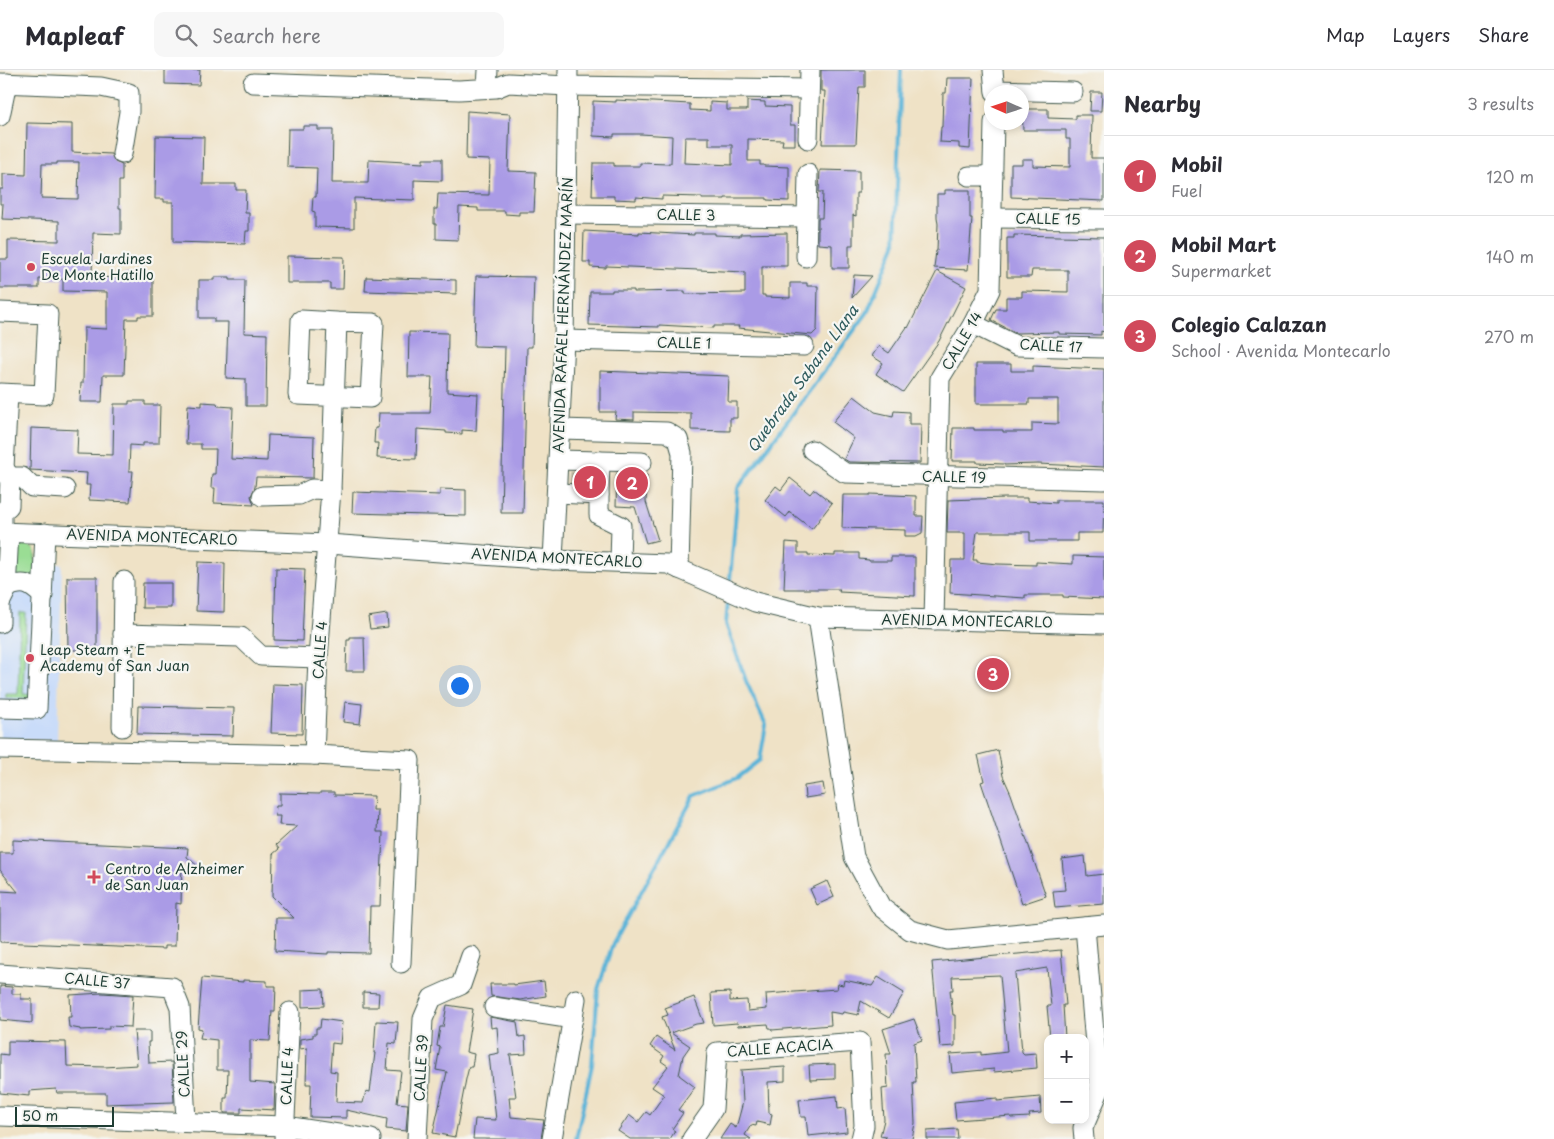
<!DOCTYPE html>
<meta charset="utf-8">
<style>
:root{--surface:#fff;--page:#f7f7f7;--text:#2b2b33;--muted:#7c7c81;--line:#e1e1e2;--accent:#d1495b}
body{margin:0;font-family:"Playpen Sans",sans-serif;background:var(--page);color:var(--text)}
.controls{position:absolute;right:15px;bottom:15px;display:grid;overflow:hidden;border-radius:10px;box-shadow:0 2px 8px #0003}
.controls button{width:45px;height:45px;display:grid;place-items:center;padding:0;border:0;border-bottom:1px solid var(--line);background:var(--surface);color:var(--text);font:25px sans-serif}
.compass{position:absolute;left:984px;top:15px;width:45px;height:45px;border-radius:50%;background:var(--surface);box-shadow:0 2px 8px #0003;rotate:273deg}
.scale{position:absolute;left:15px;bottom:12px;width:99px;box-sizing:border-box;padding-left:5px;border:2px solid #1f3d34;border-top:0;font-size:14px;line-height:18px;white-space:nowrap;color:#1f3d34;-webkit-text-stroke:4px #f6f6f2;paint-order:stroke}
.you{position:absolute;left:459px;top:615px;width:18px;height:18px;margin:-12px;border:4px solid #fff;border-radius:50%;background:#1a73e8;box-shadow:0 0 0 8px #1a73e833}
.badge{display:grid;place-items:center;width:32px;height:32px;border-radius:50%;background:var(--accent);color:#fff;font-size:16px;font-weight:700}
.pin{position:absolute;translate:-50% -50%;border:2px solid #fff;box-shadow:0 1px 5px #0006}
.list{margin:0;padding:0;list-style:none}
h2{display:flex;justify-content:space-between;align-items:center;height:65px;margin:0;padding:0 20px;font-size:21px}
h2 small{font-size:16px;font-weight:400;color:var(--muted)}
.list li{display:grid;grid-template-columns:32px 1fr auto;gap:15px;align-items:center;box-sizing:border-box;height:80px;padding:0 20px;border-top:1px solid var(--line)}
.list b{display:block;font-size:19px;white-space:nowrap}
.list p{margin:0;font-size:16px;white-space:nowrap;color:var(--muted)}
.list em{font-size:16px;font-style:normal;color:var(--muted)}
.icon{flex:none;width:28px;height:28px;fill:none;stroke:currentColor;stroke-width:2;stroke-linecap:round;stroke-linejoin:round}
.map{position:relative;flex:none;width:1104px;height:1069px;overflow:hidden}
header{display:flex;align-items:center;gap:30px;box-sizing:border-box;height:70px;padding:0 25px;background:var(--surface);border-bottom:1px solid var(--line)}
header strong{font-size:24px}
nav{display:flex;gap:28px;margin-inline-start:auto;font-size:18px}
.search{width:350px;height:45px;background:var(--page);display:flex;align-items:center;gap:12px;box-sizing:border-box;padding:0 18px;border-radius:10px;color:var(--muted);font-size:19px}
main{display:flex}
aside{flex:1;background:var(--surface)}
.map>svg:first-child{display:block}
.built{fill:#c9dcf9}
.green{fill:#9add94;stroke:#5c8d64}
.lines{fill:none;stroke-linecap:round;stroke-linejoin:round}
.stream{stroke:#5bb4d8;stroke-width:4}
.building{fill:#aa9be6;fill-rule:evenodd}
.minor-tunnel{stroke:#c5c1a9;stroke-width:19;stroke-dasharray:19 9;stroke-linecap:butt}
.minor-casing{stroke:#3e564a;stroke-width:21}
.minor{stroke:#fff;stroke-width:19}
.poi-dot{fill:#d1495b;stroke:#f6f6f2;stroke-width:2}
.labels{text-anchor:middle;stroke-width:4.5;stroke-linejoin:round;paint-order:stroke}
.street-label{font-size:14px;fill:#1f3d34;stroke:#f6f6f2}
.poi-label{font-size:14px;fill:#1f3d34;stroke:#f6f6f2;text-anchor:start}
.water-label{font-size:15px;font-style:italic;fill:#2e5b5d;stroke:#f6f6f2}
</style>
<header>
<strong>Mapleaf</strong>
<div class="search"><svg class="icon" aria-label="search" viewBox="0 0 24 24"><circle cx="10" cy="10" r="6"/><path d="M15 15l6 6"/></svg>Search here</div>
<nav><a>Map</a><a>Layers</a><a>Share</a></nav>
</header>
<main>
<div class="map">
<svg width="1104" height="1069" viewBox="0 0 1104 1069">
<rect width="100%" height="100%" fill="#f6f6f2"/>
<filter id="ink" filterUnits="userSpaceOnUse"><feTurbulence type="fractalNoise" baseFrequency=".02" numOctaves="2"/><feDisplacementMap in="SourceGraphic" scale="10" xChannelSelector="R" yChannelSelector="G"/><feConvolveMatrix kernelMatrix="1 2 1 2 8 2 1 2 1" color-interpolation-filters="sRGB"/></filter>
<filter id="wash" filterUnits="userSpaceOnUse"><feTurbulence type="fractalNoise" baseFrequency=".0096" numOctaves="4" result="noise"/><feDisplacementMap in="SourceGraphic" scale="20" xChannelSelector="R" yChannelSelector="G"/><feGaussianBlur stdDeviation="1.12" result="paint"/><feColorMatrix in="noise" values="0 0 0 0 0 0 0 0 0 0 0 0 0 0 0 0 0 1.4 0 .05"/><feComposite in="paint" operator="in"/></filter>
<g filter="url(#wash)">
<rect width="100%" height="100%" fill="#efe2c6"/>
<polygon class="built" points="0,493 62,494 57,671 0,668"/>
<g class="green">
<polygon points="19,474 29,475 35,481 36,510 13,509 14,477"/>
<polygon points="20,543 26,543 23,624 35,625 35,629 6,628 6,624 18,624"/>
</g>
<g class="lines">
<g class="stream">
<polyline points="730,510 738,418 867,243 895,175 901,0"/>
<polyline points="576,1069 592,995 598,919 613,873 694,726 737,708 760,690 766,655 746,611 726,554 728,532"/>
</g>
</g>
<g id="blocks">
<g class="building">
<polygon points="165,0 200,0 199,15 165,14"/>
<polygon points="821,0 865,0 865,17 859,17 856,74 822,74 825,21 821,21"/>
<polygon points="947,8 973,8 970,79 959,78 959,73 940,72 941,57 942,57 943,23 946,23"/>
<polygon points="1091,22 1102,22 1101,41 1090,41"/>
<path d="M616,30l74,4v6l20,1v-9l17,1v7h20v-9l18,1v4l25,1v18h5v20h-13l1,-5 -35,-1v22h12v4h4v1l25,1v34l-22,-1v-2h-42v1h-23v-2l-40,-1v3l-26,-2v3l-22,-1v-3h-22l1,-33h21v3h26v-3l28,1v-1h3l1,-27 -31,-2h-27v3l-21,-1v-35l23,1zM685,67h24v8h23v20l-48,-2z"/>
<polygon points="1022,39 1048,39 1048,48 1076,49 1076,45 1092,45 1091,88 1104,88 1104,131 1011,127 1011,94 1022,94 1022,89 1033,89 1033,96 1070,97 1070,69 1066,69 1066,60 1023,60"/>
<polygon points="467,41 510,44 508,101 536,102 534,142 519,142 519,145 505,144 505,141 478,141 478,138 459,137 458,170 436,169 436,154 434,154 434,139 437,139 438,124 489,125 490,90 466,89"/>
<path d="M27,53l45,1v28l39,2 4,8 7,3v16h-3v27h2v26l-28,-1 -1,44 31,1v-4h17v4h13v38h-15v3h-12l-2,56h-21l-1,27h-22l1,-19h2l1,-55 23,1v-37l-44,-1v-12h-24v9h-39v-29h8v-19l51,1v-20l-57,-2 1,-15h-3v-15h3v-15l23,1zM57,92h22l-1,37 -37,-1 1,-34h15z"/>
<polygon points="303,56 318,56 318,60 333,60 332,113 368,113 369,90 423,93 423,89 442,89 442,111 414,110 414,130 354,128 354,158 315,157 315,142 312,141 313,127 316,127 317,98 287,97 288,59 303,59"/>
<polygon points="156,66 204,67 203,114 236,114 236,120 246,120 245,143 249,143 249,161 246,161 245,174 173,172 173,132 164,132 164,129 155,129"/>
<polygon points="820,100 859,101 859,123 856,123 856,146 853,145 853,175 849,175 849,198 832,198 832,175 818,174 818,148 822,148 823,122 819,122"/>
<polygon points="945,120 970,120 970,148 972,148 968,200 934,198 936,181 937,181 938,154 937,147 937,124 945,124"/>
<polygon points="584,161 639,164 639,162 694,165 694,163 715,163 715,165 740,166 740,164 787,163 787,196 762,196 762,225 765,225 765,227 790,228 790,213 807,213 807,216 818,216 817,260 812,265 738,258 739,256 714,256 714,258 659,255 659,257 589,255 590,222 612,222 612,220 634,220 634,222 685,221 685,224 745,223 745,202 606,196 606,198 590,197 590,192 583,192"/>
<polygon points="1014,165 1104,167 1104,262 1101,261 1101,265 1059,264 1059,262 1016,263 991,250 996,239 1006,239 1006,227 1022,227 1022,221 1068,222 1068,200 1032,200 1031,207 1007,207 1007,168 1014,168"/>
<polygon points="287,186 344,187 343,219 330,219 330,213 287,213"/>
<polygon points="937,201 966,217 939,271 903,322 876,304 883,293 872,286 879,276 889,283 907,257 908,258"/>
<polygon points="854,205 872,206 852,228"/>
<polygon points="476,206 534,207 532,277 527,277 523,443 501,443 505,277 474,276"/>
<polygon points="214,207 230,207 230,210 245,210 244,263 267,264 266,336 246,336 246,309 226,308 228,252 214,252 214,248 199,248 199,210 214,210"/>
<polygon points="366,207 456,210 456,224 365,221"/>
<polygon points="409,262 448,263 447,322 478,324 476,361 462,360 462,364 446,363 446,361 417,359 416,389 377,388 378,373 374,373 375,358 378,358 379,343 430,343 432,307 408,307"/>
<polygon points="976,294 1011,294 1011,301 1033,301 1033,296 1104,299 1104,397 1038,394 1004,395 1004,394 977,393 977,391 952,391 953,358 974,358 974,360 1003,360 1003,362 1032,362 1032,353 1058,354 1058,329 1029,329 1029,334 976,334"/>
<polygon points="600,301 729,306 728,332 737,332 737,348 730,348 730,361 691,360 691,343 634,342 634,350 615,349 616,342 600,342"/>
<polygon points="854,326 875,342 893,346 894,341 909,342 909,354 921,354 920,393 849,392 844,389 854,368 833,352"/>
<polygon points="129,331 145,331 145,335 160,335 159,373 143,373 143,376 130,375 129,401 133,401 130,432 89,430 90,415 86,415 87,403 30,400 31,358 78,360 77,384 113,385 114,334 129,334"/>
<polygon points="202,332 217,333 218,336 233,337 231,389 267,391 268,365 314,367 313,408 256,407 255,417 251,426 254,435 214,433 215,418 211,418 212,404 215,404 216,379 201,379 201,374 186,374 188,335 202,336"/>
<polygon points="617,403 647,405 646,432 658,470 646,473 635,437 616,436"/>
<polygon points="790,408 810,424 814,419 832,433 812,459 790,442 786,447 765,430 776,416 781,420"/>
<polygon points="440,419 466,420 466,446 352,443 353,422 440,425"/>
<polygon points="870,424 916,426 916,446 923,446 922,463 916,466 905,466 905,460 842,458 843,425 870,425"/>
<polygon points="1005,428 1027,428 1027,431 1056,433 1056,430 1104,430 1103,463 1077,463 1077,471 1030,471 1030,462 977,462 973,490 977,490 977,492 998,494 1036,495 1036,492 1073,494 1073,486 1104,487 1104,529 1063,527 1063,525 1025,525 1025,528 950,523 951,490 965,490 965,463 947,463 948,430"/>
<polygon points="786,472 798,473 798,483 808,483 808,485 835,486 835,483 859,483 859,489 869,490 869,491 891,491 891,487 915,487 915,526 839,522 840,519 784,519"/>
<polygon points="198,492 225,493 224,542 196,541"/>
<polygon points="276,498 305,499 302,571 274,570"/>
<polygon points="67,507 97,507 97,580 68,580"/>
<polygon points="143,513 171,513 171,538 142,538"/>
<polygon points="387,544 388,557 370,559 368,547"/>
<polygon points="350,567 364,567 365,601 346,601 347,570 350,570"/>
<polygon points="273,614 303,615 302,664 271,663"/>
<polygon points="345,632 362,634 360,654 343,652"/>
<polygon points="138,636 234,638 233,666 137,664"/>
<polygon points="998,680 1003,706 1011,724 1046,826 1022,834 981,712 984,711 978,685"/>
<polygon points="823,713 825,725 805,728 804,716"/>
<polygon points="320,722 334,722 334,725 374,726 373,740 378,740 377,762 383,762 380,836 370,836 369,883 328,882 328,884 275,881 276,848 294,848 272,826 273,784 279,779 276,775 297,756 279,755 280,746 275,746 276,736 280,736 280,723 320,724"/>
<polygon points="13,770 188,778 187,787 199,797 192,805 182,793 181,834 176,833 175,876 164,876 164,879 0,872 0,821 18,822 0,800 0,783 13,783"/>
<polygon points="1085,786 1087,806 1104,804 1104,834 1055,838 1053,821 1065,820 1062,789"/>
<polygon points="827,811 834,827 817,835 810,819"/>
<polygon points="1061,880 1066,935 1063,935 1065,968 1050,968 1047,936 1051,936 1047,898 1015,903 1022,982 1024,984 1036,983 1037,998 994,1002 994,999 952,1003 950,984 981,982 981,985 1007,982 1000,905 952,907 953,920 950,920 953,945 955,945 955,976 940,977 932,892"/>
<polygon points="878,907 904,923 889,948 861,931 858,945 843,942 842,944 830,942 831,955 772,960 771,958 769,958 768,954 738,956 737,953 713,955 711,923 730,922 730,931 747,930 748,941 767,939 766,924 837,919 838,914 843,915 844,910 872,916"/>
<polygon points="202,908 243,912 243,910 267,911 267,916 276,916 275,941 272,941 270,971 250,970 250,1012 275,1014 274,1040 241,1038 241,1043 224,1043 224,1028 227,1028 228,1000 217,1000 217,970 200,968 202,959 198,958"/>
<polygon points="544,911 546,926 520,930 491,926 490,914 514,914 514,915"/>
<polygon points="0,916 12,917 12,924 21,924 21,929 32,929 32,953 0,950"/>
<polygon points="323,919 324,936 302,937 302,920"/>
<polygon points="363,922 379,923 378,937 363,937"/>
<polygon points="102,923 133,925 131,957 109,956 109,959 80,960 80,959 69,957 68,947 71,947 70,925"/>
<polygon points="694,927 704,953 696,954 671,963 690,976 683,986 679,1005 695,1017 678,1040 683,1043 672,1059 675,1061 670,1069 630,1069 618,1061 629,1045 638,1052 646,1042 650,1045 664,1025 652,1017 668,996 661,991 664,986 650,976 656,967 675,980 662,947 668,945 665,938"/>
<polygon points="447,935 473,939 466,982 474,984 472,997 469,997 466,1009 455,1067 433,1063 447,1002 436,1000 440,977 437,976 440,957 443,957"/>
<polygon points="490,947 517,952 519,967 525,966 526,984 510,985 516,1027 509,1027 511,1047 544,1050 541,1069 473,1069 475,1049 496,1050 489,985 499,983 497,957 491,958"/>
<polygon points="321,949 342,952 340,974 332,973 330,1001 337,1002 336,1032 363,1033 366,1021 370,1022 375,983 374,983 376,951 398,952 396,974 389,973 387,1000 401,1001 397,1033 408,1034 406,1061 386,1059 387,1049 346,1040 346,1048 310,1047 311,1014 306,1014 307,978 300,979 300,969 313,967 313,964 316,964 316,958 320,958"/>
<polygon points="914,949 922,970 914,973 916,1012 913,1012 915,1053 912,1069 885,1069 886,1067 880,1066 884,1050 882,1019 888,1018 886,984 891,984 883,959"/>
<polygon points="134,961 150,961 150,972 148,972 149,993 172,992 174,1032 106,1034 106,1023 57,1023 56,1019 29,1021 29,1026 0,1023 0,984 8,985 8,971 66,972 67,996 105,997 137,995"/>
<polygon points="835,994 835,1009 810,1010 809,995"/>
<polygon points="785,997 785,1011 768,1012 769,1043 772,1044 770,1055 757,1052 756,1056 751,1055 745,1065 751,1069 720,1069 730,1054 736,1058 743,1032 741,1000"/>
<polygon points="837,1026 838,1039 845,1038 847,1062 808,1066 806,1047 801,1047 799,1030"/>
<polygon points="1040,1027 1041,1043 1029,1044 1030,1047 1011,1048 1011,1046 956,1050 954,1032 997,1028 997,1031"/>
<polygon points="957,1059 958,1069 927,1069 927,1061"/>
</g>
</g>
</g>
<g filter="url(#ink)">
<use href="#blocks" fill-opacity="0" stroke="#3e564a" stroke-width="1"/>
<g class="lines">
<polyline class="minor-tunnel" points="580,417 580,402"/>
<g class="minor-casing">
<g id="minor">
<polyline points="993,0 995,22"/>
<polyline points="0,13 101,17 129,23 129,42 122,84"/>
<polyline points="253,13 459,20 496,18 508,13 568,16 809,19"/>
<polyline points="487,18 488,0"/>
<polyline points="995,20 1073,22"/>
<polyline points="0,46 7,13"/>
<polyline points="808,69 810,0"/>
<polyline points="969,106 993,106"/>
<polyline points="566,144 806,147"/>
<polyline points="992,148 1104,149"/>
<polyline points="806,187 808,104"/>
<polyline points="0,242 48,244 44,325 0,323"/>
<polyline points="973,254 1017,276 1104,278"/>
<polyline points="564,270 804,276"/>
<polyline points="560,359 667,362 678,369 682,383 679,499"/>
<polyline points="812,380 845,403 1104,410"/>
<polyline points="558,390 600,391 599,425"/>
<polyline points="600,391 642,392"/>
<polyline points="4,398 8,324"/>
<polyline points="0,403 4,398 10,407 9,436 2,442 2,462"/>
<polyline points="10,407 22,407 32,417 65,419"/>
<polyline points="557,423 599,425 599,445 621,456 620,492"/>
<polyline points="262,426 299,425 312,419 331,420"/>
<polyline points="0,462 328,474 553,490 668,494 755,532 818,547 1104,554"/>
<polyline points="553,490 564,270 568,0"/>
<path d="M6,518c19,-8 23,-4 37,8"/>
<polyline points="818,547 854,787 881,837 910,860 948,870 1104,855"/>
<polyline points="934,550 940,308 973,254 990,220 994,52"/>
<polyline points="0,553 0,533 6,521 9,462"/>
<polyline points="123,564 241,567 261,586 318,588"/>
<polyline points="0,638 37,639 45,463"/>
<polyline points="122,657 124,511"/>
<polyline points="0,679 314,685 410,690 401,893"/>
<polyline points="314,685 318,588 331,420 337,252 301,250 298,325 370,328 374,253 337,252"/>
<polyline points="0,904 172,917 180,937 186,1051"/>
<polyline points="494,937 573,949"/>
<polyline points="0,1046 285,1056 371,1069"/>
<polyline points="284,1069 290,942"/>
<polyline points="417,1069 423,949 432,928 461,915 471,886"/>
<polyline points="552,1069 576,929"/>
<polyline points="692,1069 713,1039 717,982 860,972 864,1056 861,1069"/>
<polyline points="1084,1069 1083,1058 1099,1021 1085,857"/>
</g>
</g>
<use href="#minor" class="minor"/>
</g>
</g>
<g class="poi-dot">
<circle cx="31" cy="197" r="5"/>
<circle cx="30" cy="588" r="5"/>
<path d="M91.5 799.5h5v5h5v5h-5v5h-5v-5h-5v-5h5z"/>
</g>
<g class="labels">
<g class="street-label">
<text transform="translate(686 145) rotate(1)" y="5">CALLE 3</text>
<text transform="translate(1048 149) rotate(1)" y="5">CALLE 15</text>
<text transform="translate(563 245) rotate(-88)" y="5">AVENIDA RAFAEL HERNÁNDEZ MARÍN</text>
<text transform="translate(962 271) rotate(-60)" y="5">CALLE 14</text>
<text transform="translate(684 273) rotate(1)" y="5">CALLE 1</text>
<text transform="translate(1051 276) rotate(3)" y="5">CALLE 17</text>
<text transform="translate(954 407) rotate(1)" y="5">CALLE 19</text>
<text transform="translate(152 467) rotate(2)" y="5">AVENIDA MONTECARLO</text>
<text transform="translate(557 488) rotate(3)" y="5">AVENIDA MONTECARLO</text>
<text transform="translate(967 551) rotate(1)" y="5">AVENIDA MONTECARLO</text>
<text transform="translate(320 580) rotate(-86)" y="5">CALLE 4</text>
<text transform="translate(97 911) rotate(5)" y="5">CALLE 37</text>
<text transform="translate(780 978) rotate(-4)" y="5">CALLE ACACIA</text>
<text transform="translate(183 994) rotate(-93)" y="5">CALLE 29</text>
<text transform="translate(421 998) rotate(-87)" y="5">CALLE 39</text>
<text transform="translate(287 1006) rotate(-88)" y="5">CALLE 4</text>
</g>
<g class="poi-label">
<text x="41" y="194">Escuela Jardines<tspan x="41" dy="16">De Monte Hatillo</tspan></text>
<text x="40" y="585">Leap Steam + E<tspan x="40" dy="16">Academy of San Juan</tspan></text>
<text x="105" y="804">Centro de Alzheimer<tspan x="105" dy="16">de San Juan</tspan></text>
</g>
<g class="water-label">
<text transform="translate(803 309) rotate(-54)" y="5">Quebrada Sabana Llana</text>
</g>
</g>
</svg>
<div class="controls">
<button>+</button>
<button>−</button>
</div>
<svg class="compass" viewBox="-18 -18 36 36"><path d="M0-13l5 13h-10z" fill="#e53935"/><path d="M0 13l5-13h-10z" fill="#7c7c81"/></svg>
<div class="scale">50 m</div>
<div class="you"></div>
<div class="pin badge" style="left:590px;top:412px">1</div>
<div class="pin badge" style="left:632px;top:413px">2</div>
<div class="pin badge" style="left:993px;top:604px">3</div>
</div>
<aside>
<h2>Nearby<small>3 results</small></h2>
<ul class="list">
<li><span class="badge">1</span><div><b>Mobil</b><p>Fuel</p></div><em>120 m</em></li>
<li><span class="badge">2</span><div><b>Mobil Mart</b><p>Supermarket</p></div><em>140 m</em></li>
<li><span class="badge">3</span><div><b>Colegio Calazan</b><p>School · Avenida Montecarlo</p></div><em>270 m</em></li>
</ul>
</aside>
</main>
